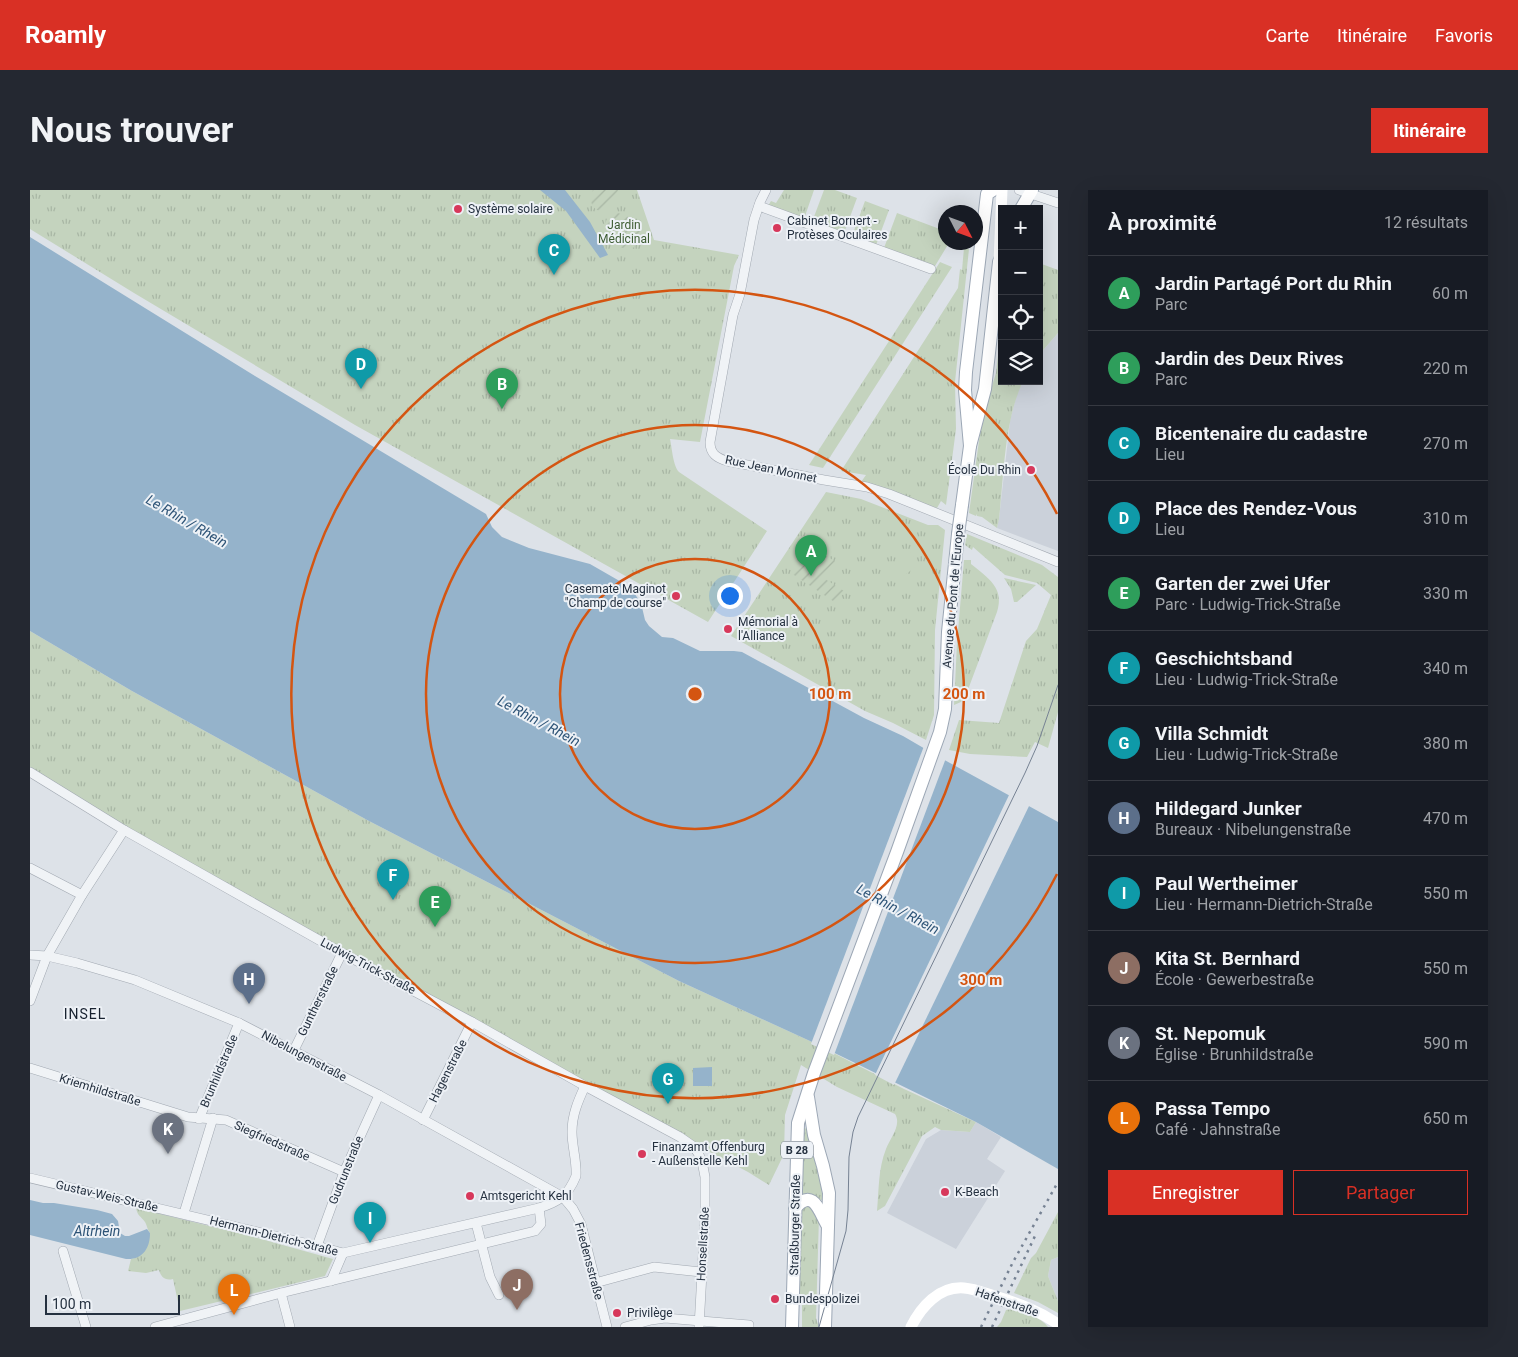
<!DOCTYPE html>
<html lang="fr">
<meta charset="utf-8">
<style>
:root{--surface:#171b24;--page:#242831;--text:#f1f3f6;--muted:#9ea1a6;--line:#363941;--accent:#d93025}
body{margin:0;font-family:Roboto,sans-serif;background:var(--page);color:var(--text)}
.controls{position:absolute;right:15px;top:15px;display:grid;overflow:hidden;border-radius:0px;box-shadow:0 5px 20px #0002}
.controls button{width:45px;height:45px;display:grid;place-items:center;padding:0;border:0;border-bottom:1px solid var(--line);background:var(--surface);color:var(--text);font:25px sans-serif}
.compass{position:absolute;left:908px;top:15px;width:45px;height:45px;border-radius:50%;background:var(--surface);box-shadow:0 5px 20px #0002;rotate:132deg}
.scale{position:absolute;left:15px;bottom:12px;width:135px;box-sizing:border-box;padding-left:5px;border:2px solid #253140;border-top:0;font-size:14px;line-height:18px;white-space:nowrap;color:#253140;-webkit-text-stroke:4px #edf1f6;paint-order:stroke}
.you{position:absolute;left:699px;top:405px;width:18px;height:18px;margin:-12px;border:4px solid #fff;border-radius:50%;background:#1a73e8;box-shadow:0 0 0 8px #1a73e833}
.badge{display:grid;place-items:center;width:32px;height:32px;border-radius:50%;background:var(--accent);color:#fff;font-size:16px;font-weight:700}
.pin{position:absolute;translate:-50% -41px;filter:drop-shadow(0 1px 2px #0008)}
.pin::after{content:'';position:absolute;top:26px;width:18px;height:15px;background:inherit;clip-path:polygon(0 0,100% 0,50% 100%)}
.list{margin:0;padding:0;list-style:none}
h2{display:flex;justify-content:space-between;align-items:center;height:65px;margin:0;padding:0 20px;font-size:21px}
h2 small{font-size:16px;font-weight:400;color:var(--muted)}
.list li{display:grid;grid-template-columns:32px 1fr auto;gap:15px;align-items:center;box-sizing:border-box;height:75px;padding:0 20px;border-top:1px solid var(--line)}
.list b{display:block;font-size:19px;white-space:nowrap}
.list p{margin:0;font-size:16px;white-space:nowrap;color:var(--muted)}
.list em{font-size:16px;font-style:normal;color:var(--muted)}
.actions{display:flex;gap:10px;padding:15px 20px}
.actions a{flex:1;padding:11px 0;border:1px solid var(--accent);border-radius:0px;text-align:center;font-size:18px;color:var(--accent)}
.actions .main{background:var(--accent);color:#fff}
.icon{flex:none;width:28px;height:28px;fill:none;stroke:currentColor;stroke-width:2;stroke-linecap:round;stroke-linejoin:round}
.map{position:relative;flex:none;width:1028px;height:1137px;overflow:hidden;border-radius:0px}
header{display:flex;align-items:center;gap:30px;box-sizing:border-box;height:70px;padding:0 25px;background:var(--accent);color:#fff}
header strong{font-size:24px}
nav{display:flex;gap:28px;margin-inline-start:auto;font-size:18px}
.intro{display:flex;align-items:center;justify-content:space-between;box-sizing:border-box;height:120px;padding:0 30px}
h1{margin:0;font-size:35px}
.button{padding:12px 22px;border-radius:0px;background:var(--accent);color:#fff;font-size:18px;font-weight:700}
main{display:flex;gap:30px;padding:0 30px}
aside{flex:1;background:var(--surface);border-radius:0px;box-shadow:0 5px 20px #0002}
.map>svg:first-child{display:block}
.built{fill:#cbd1da}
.grass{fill:url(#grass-tufts)}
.garden{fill:url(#garden-furrows)}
.pitch{fill:#c4d3be}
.water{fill:#95b3cb}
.pier{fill:#dde2e8}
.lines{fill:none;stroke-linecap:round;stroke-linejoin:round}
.street-casing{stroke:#a2a9b2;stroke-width:10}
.primary-casing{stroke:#9ca7b5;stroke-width:14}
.street{stroke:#f0f3f6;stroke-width:9}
.secondary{stroke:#fff;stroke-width:11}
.primary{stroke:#fff;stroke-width:12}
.tram{stroke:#768293;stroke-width:1}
.rail{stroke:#768293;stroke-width:2.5;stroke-dasharray:2.5 5;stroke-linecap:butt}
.primary-bridge-casing{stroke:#9ca7b5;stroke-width:14;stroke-linecap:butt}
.primary-bridge{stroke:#fff;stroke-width:12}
.ring{fill:none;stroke:#d45511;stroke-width:2.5}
.poi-dot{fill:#d7385b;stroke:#edf1f6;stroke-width:2}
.labels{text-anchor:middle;stroke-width:4;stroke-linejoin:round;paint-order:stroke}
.shield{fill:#edf1f6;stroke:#616b77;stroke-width:1}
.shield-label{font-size:11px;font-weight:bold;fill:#253140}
.poi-label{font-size:12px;fill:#253140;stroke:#edf1f6;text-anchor:start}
.park-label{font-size:12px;fill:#3d5c32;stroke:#edf1f6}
.street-label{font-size:12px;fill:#253140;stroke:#edf1f6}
.water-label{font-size:14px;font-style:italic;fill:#2d5376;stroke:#edf1f6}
.neighbourhood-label{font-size:14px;letter-spacing:1px;fill:#182230;stroke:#edf1f6}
.centre{fill:#d45511;stroke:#edf1f6;stroke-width:2.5}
.ring-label{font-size:15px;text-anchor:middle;font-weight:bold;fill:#d45511;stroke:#edf1f6;stroke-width:4;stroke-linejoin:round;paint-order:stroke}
</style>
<header>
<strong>Roamly</strong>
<nav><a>Carte</a><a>Itinéraire</a><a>Favoris</a></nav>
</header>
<div class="intro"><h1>Nous trouver</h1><a class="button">Itinéraire</a></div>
<main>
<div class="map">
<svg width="1028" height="1137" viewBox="0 0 1028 1137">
<defs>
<pattern id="grass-tufts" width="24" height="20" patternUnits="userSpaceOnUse" patternTransform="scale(1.25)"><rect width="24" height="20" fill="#c4d3be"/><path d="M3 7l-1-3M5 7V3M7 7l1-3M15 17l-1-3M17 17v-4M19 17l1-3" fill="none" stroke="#a8b6a4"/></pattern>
<pattern id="garden-furrows" width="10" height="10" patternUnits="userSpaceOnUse" patternTransform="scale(1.25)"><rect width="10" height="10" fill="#c4d3be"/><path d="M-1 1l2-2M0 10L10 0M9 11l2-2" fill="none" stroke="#a8b6a4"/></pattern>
</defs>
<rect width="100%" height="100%" fill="#dde2e8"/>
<g class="built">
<polygon points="1028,143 1028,361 967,338 969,329 980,231 987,203 993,191 1009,191 1009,165"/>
<polygon points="946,932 971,947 957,969 975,981 926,1059 857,1023 896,949 911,940 940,942"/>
<polygon points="1028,1067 1028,1111 1018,1086 1021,1070"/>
</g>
<g class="grass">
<path d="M0,0h607l17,50 85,15 -5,11 -34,176 -30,-3c2,9 3,27 9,33l88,59 -59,91 -353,-197 -221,-132 -104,-64z"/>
<polygon points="754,0 784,0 774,29 738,16 741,11 746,13"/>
<polygon points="794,0 805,0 827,8 814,43 782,32"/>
<polygon points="835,11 859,20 846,55 822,46"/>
<polygon points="867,23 915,41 916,52 919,53 905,76 854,58"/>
<polygon points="934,58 939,59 925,192 926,239 916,315 911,311 907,318 831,292 836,285 811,281 928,98 930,79 932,80"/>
<polygon points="910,72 922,77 793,278 779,275"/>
<polygon points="1009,73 1028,80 1028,143 1009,165"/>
<path d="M972,131v60h21c-19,41 -19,94 -24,138l-2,9 -15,-11 -5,-1v-2l-1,2 -7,-3 13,-94 14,-46z"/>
<polygon points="796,302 831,309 898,335 908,335 915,340 905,440 904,525 896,550 863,533 835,521 701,446"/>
<polygon points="937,344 1012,375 1028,387 1028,522 1018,558 1005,552 997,567 940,564 919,560 929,530 969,533 996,451 1007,439 1021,405 1007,393 975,385 943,357 942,360 935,355"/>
<path d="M934,370h7v4c17,14 34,24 26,48l-31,83 -5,7 -7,3 3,-62z"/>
<polygon points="974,388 1006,395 987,412 984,412 981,399"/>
<path d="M0,441l102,60 237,130 310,160 131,60 94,48 72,33 -6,10 -29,-2 -6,-3 -13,9 -37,70 -8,5c2,-21 1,-42 9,-62 4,-11 16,-24 9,-35l-58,-27 -36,-22 -16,50 -1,39 -15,31 -21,-13 -207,-109 -511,-290z"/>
<polygon points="774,938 777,939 789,982 793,1011 784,1006 771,1006 773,940"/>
<polygon points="779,1015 789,1027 786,1128 789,1137 772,1137 772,1109 768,1098 770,1022 774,1018"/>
<path d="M106,1018l114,28 83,23 -8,17 -145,35 -7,-32c-8,2 -12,-2 -14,-9l-13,3 -18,-2 3,-12 4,-1 15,-25c-3,-4 -3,-8 -5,-11 -5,-7 -7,-5 -9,-14z"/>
<polygon points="1028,1022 1028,1067 1021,1070 1018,1086 1028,1111 1028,1123 1008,1112 984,1103 1001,1068 1006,1063"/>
<path d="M984,1119c12,4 27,8 34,18h-51l4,-5 5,-12z"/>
</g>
<g class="garden">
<path d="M563,0h25c-7,34 -35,21 -25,0z"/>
<path d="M583,23c10,-1 24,7 27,18 1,6 -2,11 -5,16 -17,7 -24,-9 -30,-23l3,-8z"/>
<polygon points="779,355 806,372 795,389 814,401 806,413 761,383"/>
</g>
<polygon class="pitch" points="880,362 889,374 865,393 855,381"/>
<g class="water">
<polygon points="510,0 535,0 560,32 578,65 570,68 536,21"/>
<polygon points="0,47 225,186 456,324 462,337 472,347 499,358 560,374 600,397 611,413 615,430 619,436 632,447 643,448 670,461 704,461 712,462 834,528 873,546 909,567 1028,632 1028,979 946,932 780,851 649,791 339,631 102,501 0,441"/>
<polygon points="682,877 682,896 663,896 663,878"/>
<path d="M0,1010l13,3h11l43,7 15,4 6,7 2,12 5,3h4l18,-7 3,4c0,15 -7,27 -24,26l-96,-24z"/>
</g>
<g class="pier">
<polygon points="894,556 916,568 804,865 781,854"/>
<polygon points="980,603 1000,614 864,895 845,885"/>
</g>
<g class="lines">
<g class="street-casing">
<g id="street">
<path d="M736,0l-6,12 -6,18 -14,74 -7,21 -23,127c0,12 7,16 17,19l97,19 43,7 22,7 169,68"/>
<polyline points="989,0 1028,13"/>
<polyline points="729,16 901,79"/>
<polyline points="0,582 94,640 312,763 442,832 555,896 650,947 663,956 668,963 672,971 675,987 675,1029 669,1137"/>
<polyline points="0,678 52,705"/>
<polyline points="0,765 17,766 47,773 105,790 209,833 349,905 533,1007 543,1019 551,1034 577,1137"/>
<polyline points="0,811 17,766 52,705 94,640"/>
<polyline points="264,860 312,763"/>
<polyline points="0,878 158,927 196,930 314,982"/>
<polyline points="169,929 209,833"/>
<polyline points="393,930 442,832"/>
<path d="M0,988l287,68 26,7 196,-45c19,-6 29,-12 37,-32 1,-15 -4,-29 -4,-44 0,-17 6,-31 13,-46"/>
<polyline points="154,1023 183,928"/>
<polyline points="446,1033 460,1087 469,1105"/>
<polyline points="287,1056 314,982 349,905"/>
<polyline points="33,1061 56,1137"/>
<polyline points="301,1091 313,1063"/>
<polyline points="565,1093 624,1077 671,1082"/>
<polyline points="251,1103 260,1137"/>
<polyline points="125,1137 251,1103 505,1041 511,1034 509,1018"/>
<polyline points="595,1137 621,1130 635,1128 719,1135 719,1137"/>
</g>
</g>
<g class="primary-casing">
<g id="primary">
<polyline points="991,19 1002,0"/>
<polyline points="940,256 935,200 936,182 957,4 963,0"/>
<polyline points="932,315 940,256 955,199 969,72 972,65"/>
<polyline points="778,907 784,945 793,976 799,1003 795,1137"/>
<path d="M765,1018c19,-22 25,6 33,18"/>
<polyline points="762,1137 768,933 784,883 867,662 910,542 915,519 918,442 928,344"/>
</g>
</g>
<use href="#street" class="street"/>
<g class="secondary">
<polyline points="969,72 972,0"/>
<path d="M881,1137c10,-20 28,-41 53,-39 12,1 23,6 34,9 22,7 41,14 60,27"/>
</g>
<use href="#primary" class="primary"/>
<polyline class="tram" points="789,1137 816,1041 818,1020 819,967 823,942 828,927 995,583 1007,556 1028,495"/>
<g class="rail">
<polyline points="951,1137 983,1072 1028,992"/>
<polyline points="962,1137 1005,1046"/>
</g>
<g class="primary-bridge-casing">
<polyline id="primary-bridge" points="928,344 932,315"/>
</g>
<use href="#primary-bridge" class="primary-bridge"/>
</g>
<g class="ring">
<circle cx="665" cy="504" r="135"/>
<circle cx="665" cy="504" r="269"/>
<path d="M1027 684A404 404 0 1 1 1027 324"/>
</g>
<g class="poi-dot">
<circle cx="428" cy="19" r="5"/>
<circle cx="747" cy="38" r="5"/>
<circle cx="1001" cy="280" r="5"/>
<circle cx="646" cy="406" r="5"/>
<circle cx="698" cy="439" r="5"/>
<circle cx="612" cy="964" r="5"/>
<circle cx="915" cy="1002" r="5"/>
<circle cx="440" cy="1006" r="5"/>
<circle cx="745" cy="1109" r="5"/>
<circle cx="587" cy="1123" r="5"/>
</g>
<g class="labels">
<rect class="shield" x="751" y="951.5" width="32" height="17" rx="4"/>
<g class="shield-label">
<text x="767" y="964">B 28</text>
</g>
<g class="poi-label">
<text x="438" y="23">Système solaire</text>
<text x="757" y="35">Cabinet Bornert -<tspan x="757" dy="14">Protèses Oculaires</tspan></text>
<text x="991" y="284" text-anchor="end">École Du Rhin</text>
<text x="636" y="403" text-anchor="end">Casemate Maginot<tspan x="636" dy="14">"Champ de course"</tspan></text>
<text x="708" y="436">Mémorial à<tspan x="708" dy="14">l'Alliance</tspan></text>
<text x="622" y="961">Finanzamt Offenburg<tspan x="622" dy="14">- Außenstelle Kehl</tspan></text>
<text x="925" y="1006">K-Beach</text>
<text x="450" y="1010">Amtsgericht Kehl</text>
<text x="755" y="1113">Bundespolizei</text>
<text x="597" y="1127">Privilège</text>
</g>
<g class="park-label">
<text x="594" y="39">Jardin<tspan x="594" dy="14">Médicinal</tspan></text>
</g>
<g class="street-label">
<text transform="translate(741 279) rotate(12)" y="4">Rue Jean Monnet</text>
<text transform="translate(923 406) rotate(-85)" y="4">Avenue du Pont de l'Europe</text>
<text transform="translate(338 776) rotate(28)" y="4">Ludwig-Trick-Straße</text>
<text transform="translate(288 811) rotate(-64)" y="4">Guntherstraße</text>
<text transform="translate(274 866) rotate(28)" y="4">Nibelungenstraße</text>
<text transform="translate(189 881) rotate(-67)" y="4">Brunhildstraße</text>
<text transform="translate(418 881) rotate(-63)" y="4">Hagenstraße</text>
<text transform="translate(70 900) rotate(17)" y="4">Kriemhildstraße</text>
<text transform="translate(242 951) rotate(24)" y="4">Siegfriedstraße</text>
<text transform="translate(316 980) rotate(-68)" y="4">Gudrunstraße</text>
<text transform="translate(77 1006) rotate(13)" y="4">Gustav-Weis-Straße</text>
<text transform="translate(765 1035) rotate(-89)" y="4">Straßburger Straße</text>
<text transform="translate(244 1046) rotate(14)" y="4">Hermann-Dietrich-Straße</text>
<text transform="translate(673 1054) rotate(-87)" y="4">Honsellstraße</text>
<text transform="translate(559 1071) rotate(75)" y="4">Friedensstraße</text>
<text transform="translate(977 1112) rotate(19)" y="4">Hafenstraße</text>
</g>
<g class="water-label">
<text transform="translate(157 331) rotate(30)" y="5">Le Rhin / Rhein</text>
<text transform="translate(509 531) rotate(28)" y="5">Le Rhin / Rhein</text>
<text transform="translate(868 719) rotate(28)" y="5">Le Rhin / Rhein</text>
<text x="67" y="1046">Altrhein</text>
</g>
<g class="neighbourhood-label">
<text x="55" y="829">INSEL</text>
</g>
</g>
<circle cx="665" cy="504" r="8" class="centre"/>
<g class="ring-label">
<text x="800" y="509">100 m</text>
<text x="934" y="509">200 m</text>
<text x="951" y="795">300 m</text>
</g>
</svg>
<div class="controls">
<button>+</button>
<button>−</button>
<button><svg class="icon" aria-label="locate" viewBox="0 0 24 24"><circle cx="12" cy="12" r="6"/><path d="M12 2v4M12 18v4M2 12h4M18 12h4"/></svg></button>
<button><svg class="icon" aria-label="layers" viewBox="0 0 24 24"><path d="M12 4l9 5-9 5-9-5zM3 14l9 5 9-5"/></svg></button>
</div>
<svg class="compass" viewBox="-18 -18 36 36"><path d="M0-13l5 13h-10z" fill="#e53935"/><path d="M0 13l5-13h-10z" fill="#9ea1a6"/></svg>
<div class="scale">100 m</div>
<div class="you"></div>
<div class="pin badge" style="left:781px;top:386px;background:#2e9e5b">A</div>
<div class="pin badge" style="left:472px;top:219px;background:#2e9e5b">B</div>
<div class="pin badge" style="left:524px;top:85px;background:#0f9aa8">C</div>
<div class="pin badge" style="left:331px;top:199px;background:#0f9aa8">D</div>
<div class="pin badge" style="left:405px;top:737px;background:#2e9e5b">E</div>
<div class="pin badge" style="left:363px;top:710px;background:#0f9aa8">F</div>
<div class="pin badge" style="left:638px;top:914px;background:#0f9aa8">G</div>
<div class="pin badge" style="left:219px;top:814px;background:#5c6f8a">H</div>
<div class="pin badge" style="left:340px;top:1053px;background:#0f9aa8">I</div>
<div class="pin badge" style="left:487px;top:1120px;background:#8d6e63">J</div>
<div class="pin badge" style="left:138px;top:964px;background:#6b7280">K</div>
<div class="pin badge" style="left:204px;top:1125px;background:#e8710a">L</div>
</div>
<aside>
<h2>À proximité<small>12 résultats</small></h2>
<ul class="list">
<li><span class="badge" style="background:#2e9e5b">A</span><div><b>Jardin Partagé Port du Rhin</b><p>Parc</p></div><em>60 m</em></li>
<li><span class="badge" style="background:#2e9e5b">B</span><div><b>Jardin des Deux Rives</b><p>Parc</p></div><em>220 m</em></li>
<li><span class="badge" style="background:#0f9aa8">C</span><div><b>Bicentenaire du cadastre</b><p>Lieu</p></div><em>270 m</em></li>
<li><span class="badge" style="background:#0f9aa8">D</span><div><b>Place des Rendez-Vous</b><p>Lieu</p></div><em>310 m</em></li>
<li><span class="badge" style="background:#2e9e5b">E</span><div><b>Garten der zwei Ufer</b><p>Parc · Ludwig-Trick-Straße</p></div><em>330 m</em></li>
<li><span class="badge" style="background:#0f9aa8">F</span><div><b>Geschichtsband</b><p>Lieu · Ludwig-Trick-Straße</p></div><em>340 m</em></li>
<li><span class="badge" style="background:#0f9aa8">G</span><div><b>Villa Schmidt</b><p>Lieu · Ludwig-Trick-Straße</p></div><em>380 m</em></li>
<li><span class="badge" style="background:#5c6f8a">H</span><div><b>Hildegard Junker</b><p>Bureaux · Nibelungenstraße</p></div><em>470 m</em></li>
<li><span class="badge" style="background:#0f9aa8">I</span><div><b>Paul Wertheimer</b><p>Lieu · Hermann-Dietrich-Straße</p></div><em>550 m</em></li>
<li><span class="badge" style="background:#8d6e63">J</span><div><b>Kita St. Bernhard</b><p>École · Gewerbestraße</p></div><em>550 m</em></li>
<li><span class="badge" style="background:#6b7280">K</span><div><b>St. Nepomuk</b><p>Église · Brunhildstraße</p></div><em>590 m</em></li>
<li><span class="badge" style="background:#e8710a">L</span><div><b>Passa Tempo</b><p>Café · Jahnstraße</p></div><em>650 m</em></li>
</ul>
<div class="actions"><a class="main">Enregistrer</a><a>Partager</a></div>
</aside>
</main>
